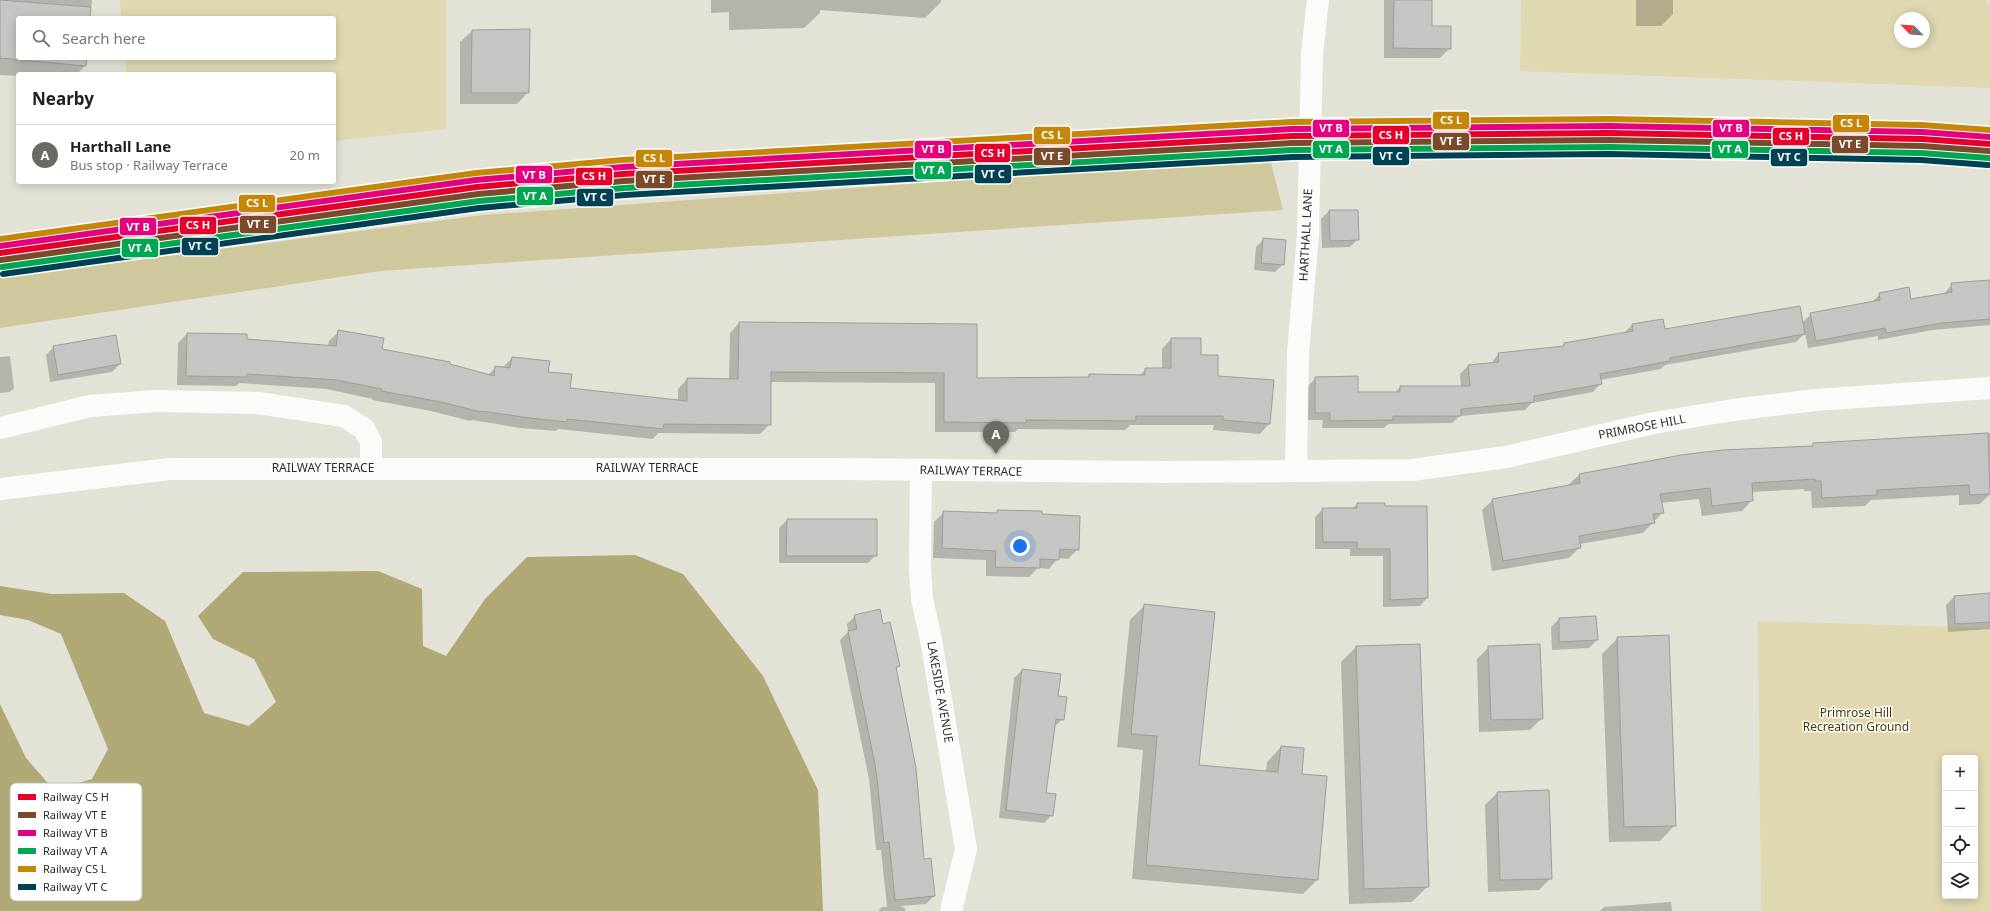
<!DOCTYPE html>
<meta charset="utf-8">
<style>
:root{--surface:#fff;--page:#f2f2f2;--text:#202124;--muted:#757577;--line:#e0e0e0;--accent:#6c6b63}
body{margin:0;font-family:"Noto Sans",sans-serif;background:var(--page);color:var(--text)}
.controls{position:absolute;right:12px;bottom:12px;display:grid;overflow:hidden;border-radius:4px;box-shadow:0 2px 10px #0003}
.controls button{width:36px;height:36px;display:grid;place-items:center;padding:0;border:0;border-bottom:1px solid var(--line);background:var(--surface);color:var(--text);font:20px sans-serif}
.compass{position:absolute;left:1894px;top:12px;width:36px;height:36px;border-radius:50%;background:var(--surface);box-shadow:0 2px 10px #0003;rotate:295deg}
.you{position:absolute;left:1020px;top:546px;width:14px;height:14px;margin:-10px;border:3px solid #fff;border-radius:50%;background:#1a73e8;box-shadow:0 0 0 6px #1a73e833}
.badge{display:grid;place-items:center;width:26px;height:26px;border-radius:50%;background:var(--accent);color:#fff;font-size:13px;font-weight:700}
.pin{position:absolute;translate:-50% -33px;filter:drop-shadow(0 1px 2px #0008)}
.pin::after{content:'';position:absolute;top:21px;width:14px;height:12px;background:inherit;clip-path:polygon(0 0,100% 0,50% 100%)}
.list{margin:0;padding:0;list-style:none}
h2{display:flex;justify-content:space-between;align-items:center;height:52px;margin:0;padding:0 16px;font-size:17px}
h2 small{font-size:13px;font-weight:400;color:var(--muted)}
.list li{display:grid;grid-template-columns:26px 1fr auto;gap:12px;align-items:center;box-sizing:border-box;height:60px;padding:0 16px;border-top:1px solid var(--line)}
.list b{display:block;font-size:15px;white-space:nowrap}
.list p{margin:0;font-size:13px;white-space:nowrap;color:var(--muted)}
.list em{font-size:13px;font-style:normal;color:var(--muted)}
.icon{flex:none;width:22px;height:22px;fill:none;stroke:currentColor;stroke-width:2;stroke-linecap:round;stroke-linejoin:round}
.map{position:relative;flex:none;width:1990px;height:911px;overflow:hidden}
.search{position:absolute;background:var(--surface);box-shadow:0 2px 10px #0003;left:16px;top:16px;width:320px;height:44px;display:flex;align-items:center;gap:10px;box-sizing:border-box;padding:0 14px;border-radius:4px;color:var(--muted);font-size:15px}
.panel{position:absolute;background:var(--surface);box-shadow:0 2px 10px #0003;left:16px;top:72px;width:320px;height:112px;border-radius:4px}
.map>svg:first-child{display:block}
.green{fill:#dfd8b0;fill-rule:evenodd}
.forest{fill:#cfc89d}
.water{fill:#b1a975}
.shadow{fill:#0003}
.building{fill:#c5c5c4;stroke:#9d9d9a}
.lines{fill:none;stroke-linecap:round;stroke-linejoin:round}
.minor{stroke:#fbfbf9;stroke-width:22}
.tertiary{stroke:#fbfbf9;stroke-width:22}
.rail-1-casing{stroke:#fff;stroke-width:9}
.rail-2-casing{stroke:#fff;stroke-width:9}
.rail-3-casing{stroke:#fff;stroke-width:9}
.rail-4-casing{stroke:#fff;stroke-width:9}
.rail-5-casing{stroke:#fff;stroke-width:9}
.rail-6-casing{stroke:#fff;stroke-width:9}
.rail-1{stroke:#e4002b;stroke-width:6}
.rail-2{stroke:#7a4b2a;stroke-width:6}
.rail-3{stroke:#e5007d;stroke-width:6}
.rail-4{stroke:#00a651;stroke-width:6}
.rail-5{stroke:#c48709;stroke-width:6}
.rail-6{stroke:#004153;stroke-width:6}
.labels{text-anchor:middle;stroke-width:3;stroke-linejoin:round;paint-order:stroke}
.street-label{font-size:12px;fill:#2c2b24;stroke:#fff}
.park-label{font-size:12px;fill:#443b00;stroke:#fff}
.key{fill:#fff;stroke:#c0bfbd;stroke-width:1}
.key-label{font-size:11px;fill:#2c2b24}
.line-badge{stroke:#fff;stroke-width:1.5}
.badge-label{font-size:11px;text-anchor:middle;font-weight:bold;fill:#fff}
</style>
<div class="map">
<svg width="1990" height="911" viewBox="0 0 1990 911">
<rect width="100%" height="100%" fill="#e3e2d7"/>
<g class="green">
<polygon points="120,0 446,0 446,129 334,141 334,74 127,74 125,58 334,58 334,18 121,18"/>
<path d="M1521,0h464l5,5v83l-470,-17zM1900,18h24v24h-24z"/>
<path d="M1758,621l232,7v283h-229zM1945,758h30v138h-30z"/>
</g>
<polygon class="forest" points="1271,163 1283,210 380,271 0,328 0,278 483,215 1141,167"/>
<polygon class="water" points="635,555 683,574 763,676 818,790 823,911 0,911 0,704 26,758 54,790 92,779 108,749 61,634 28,620 0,615 0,586 52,594 124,593 165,621 204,713 249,726 276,702 254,659 213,639 198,616 243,572 378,571 422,589 423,646 446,656 485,599 527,557"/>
<g class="shadow">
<polygon points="0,0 92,0 90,18 18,18 18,58 86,58 85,66 77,74 18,74 18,76 0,75"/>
<polygon points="711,0 941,0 941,2 925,18 820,10 820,13 804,28 729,30 729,12 711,13"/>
<polygon points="1384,0 1431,0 1431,27 1450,48 1440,58 1384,58"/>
<polygon points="1636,0 1673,0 1673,14 1661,26 1636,26"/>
<polygon points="472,31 528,92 517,104 460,104 460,42"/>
<polygon points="1329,211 1358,239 1350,247 1322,248 1321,219"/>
<polygon points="1264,239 1283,264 1275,272 1254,270 1256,247"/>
<polygon points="1990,281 1990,325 1933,330 1878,340 1878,336 1808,348 1805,333 1796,342 1665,365 1661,369 1600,380 1601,383 1593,392 1532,403 1525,410 1460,416 1452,423 1388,424 1384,428 1322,428 1323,420 1308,420 1308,386 1316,378 1357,393 1394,393 1400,387 1461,387 1460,374 1468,366 1491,364 1498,354 1561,348 1564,344 1624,333 1632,325 1664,330 1802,323 1811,314 1872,302 1880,294 1910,300 1944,294 1952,284"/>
<polygon points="739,323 976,379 1087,378 1090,375 1139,376 1146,369 1162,369 1162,349 1171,339 1200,356 1217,377 1269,424 1260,434 1213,430 1214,425 1130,425 1125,430 1018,429 1015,432 935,432 935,383 770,382 770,424 760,434 658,433 653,439 558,429 556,431 520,428 472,420 470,421 431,411 372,400 373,399 326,389 239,383 236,386 177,385 178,343 187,334 246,340 328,346 329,341 339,331 381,350 488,375 496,367 503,367 512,358 547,372 569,389 678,401 678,389 687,379 729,380 730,333"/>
<polygon points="54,347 120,364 112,372 50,382 46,355"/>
<polygon points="10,356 14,388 10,392 0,393 0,357"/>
<polygon points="1990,433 1990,494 1980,504 1959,505 1959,495 1871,500 1865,506 1812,508 1811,491 1804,491 1804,489 1752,492 1752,500 1742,511 1702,516 1699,499 1661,503 1663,512 1643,533 1580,544 1580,547 1569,558 1492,571 1482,510 1493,500 1568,485 1579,475 1810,447 1813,444"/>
<polygon points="1357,504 1384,507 1427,598 1420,606 1383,607 1383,556 1350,556 1350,549 1315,549 1315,517 1323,509 1352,509"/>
<polygon points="998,511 1041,515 1078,549 1068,559 1058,558 1049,569 1038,568 1029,577 986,576 986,560 933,558 934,522 944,512 995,514"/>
<polygon points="787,520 876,555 868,563 779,563 779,528"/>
<polygon points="1990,594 1990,629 1948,632 1946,605 1954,597"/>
<polygon points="1145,605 1198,766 1266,772 1267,762 1281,747 1301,775 1317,880 1303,894 1132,879 1143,750 1117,747 1130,620"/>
<polygon points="855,616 882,625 899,666 896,669 923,860 934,896 926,904 900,906 905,908 905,911 878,911 882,907 887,907 881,850 876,850 869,779 840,640 848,632 847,624"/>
<polygon points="1596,617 1597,640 1589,648 1552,650 1551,627 1559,619"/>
<polygon points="1618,638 1675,825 1660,841 1609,842 1602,654"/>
<polygon points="1356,647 1428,886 1412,902 1349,904 1341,662"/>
<polygon points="1489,647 1542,718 1530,730 1479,732 1477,659"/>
<polygon points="1022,670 1057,697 1063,719 1054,727 1045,794 1052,815 1044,823 999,818 1014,678"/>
<polygon points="1548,791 1551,878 1539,890 1488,892 1485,805 1497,793"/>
<polygon points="1671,902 1672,911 1600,911 1604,907"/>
</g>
<g class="building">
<polygon points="0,0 91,7 90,18 18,18 18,58 87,58 86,66 0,58"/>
<polygon points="1394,0 1432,0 1432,26 1451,26 1451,49 1393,48"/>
<polygon points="530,29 529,93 471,93 472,30"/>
<polygon points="1329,210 1358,210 1359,240 1330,241"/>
<polygon points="1263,238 1286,240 1284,265 1261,263"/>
<polygon points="1990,280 1990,319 1942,323 1886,333 1885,328 1816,341 1810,313 1880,300 1879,293 1909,287 1911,299 1952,292 1951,283"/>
<polygon points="1800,306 1805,334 1670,358 1670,361 1600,374 1602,384 1534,396 1534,402 1461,409 1461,416 1393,416 1393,420 1330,421 1330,413 1315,413 1315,377 1358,376 1358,392 1400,392 1400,386 1470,386 1468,365 1499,362 1498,353 1564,346 1564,343 1633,331 1632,324 1663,319 1665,329"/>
<polygon points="739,322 977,324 977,378 1089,377 1089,374 1145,375 1145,368 1171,368 1171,338 1201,338 1201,355 1218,355 1218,376 1274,380 1270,424 1223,420 1223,416 1136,416 1136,421 1026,420 1026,423 944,422 944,373 771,372 771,425 664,424 663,429 567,419 567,422 530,418 481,411 481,412 441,402 381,391 382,389 336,380 247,374 247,377 186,376 187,333 247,334 247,339 336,346 338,330 384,338 382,349 450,362 450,364 494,376 495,366 510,368 512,357 550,361 548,372 572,374 570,388 687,401 687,378 738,379"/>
<polygon points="116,335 121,364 58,375 53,346"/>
<polygon points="1988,433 1990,494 1970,495 1969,485 1877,490 1877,495 1822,498 1821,481 1815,481 1815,479 1752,483 1753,501 1712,506 1710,488 1660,494 1664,513 1653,514 1655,523 1579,536 1581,548 1503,561 1492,499 1580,483 1579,474 1681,455 1722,450 1813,446 1813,443"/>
<polygon points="1357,503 1385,503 1385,506 1427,506 1428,598 1390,600 1390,549 1357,549 1357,542 1323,542 1322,508 1357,508"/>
<polygon points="997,510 1042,511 1042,514 1080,516 1079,550 1060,549 1059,560 1040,559 1040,568 995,567 996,551 942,548 943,511 997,513"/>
<polygon points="787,519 877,519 877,556 786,556"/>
<polygon points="1990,593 1990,622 1955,624 1954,596"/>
<polygon points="1144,604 1215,612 1199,765 1278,772 1281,746 1304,748 1302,774 1327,776 1318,880 1146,865 1157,736 1131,734"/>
<polygon points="880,609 883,624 890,622 900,666 896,667 916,768 924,859 931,858 935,896 895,900 889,842 884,843 876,770 848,631 857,629 854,615"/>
<polygon points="1596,616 1598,640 1559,642 1559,618"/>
<polygon points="1669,635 1676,826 1624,827 1617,637"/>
<polygon points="1420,644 1429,887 1364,889 1356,646"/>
<polygon points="1540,644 1543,719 1491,720 1488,646"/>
<polygon points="1022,669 1061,674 1058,696 1067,697 1064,720 1056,719 1046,793 1056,794 1053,816 1006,810"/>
<polygon points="1549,790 1552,879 1500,880 1497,792"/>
</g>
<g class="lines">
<g class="minor">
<polyline points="0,428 90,406 156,401 258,403 344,416 364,429 371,442 371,468"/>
<polyline points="921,470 920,569 922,599 930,634 966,849 951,911"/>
<polyline points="1296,471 1298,353 1308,234 1312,54 1318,0"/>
</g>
<polyline class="tertiary" points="0,489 170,469 840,469 1164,472 1412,470 1506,457 1654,423 1733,410 1815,400 1990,388"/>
<g class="rail-1-casing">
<polyline id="rail-1" points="0,253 477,187 623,174 1292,136 1609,133 1922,139 1990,144"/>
</g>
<g class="rail-2-casing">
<polyline id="rail-2" points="1,260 478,194 624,181 1292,143 1609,140 1922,146 1989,151"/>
</g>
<g class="rail-3-casing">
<polyline id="rail-3" points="0,246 476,180 623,167 1292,129 1609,126 1922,132 1990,137"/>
</g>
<g class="rail-4-casing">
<polyline id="rail-4" points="2,267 479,201 624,188 1292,150 1609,147 1921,153 1989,158"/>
</g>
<g class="rail-5-casing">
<polyline id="rail-5" points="0,239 476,173 622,160 1291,122 1609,119 1922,125 1990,130"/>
</g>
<g class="rail-6-casing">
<polyline id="rail-6" points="3,274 479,208 625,195 1293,157 1609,154 1921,160 1988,165"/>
</g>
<use href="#rail-1" class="rail-1"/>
<use href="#rail-2" class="rail-2"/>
<use href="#rail-3" class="rail-3"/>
<use href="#rail-4" class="rail-4"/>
<use href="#rail-5" class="rail-5"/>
<use href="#rail-6" class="rail-6"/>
</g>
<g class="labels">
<g class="street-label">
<text transform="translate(1306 235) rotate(-87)" y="4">HARTHALL LANE</text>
<text transform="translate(1642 427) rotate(-11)" y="4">PRIMROSE HILL</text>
<text x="323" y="472">RAILWAY TERRACE</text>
<text x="647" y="472">RAILWAY TERRACE</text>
<text transform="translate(971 471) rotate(1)" y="4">RAILWAY TERRACE</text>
<text transform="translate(940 692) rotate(80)" y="4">LAKESIDE AVENUE</text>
</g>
<g class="park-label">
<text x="1856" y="717">Primrose Hill<tspan x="1856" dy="14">Recreation Ground</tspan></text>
</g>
</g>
<rect x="10" y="783" width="132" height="118" rx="6" class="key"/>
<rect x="18" y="794" width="18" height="6" fill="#e4002b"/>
<rect x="18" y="812" width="18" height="6" fill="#7a4b2a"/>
<rect x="18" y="830" width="18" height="6" fill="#e5007d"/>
<rect x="18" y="848" width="18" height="6" fill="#00a651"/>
<rect x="18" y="866" width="18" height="6" fill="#c48709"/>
<rect x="18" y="884" width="18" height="6" fill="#004153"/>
<g class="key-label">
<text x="43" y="801">Railway CS H</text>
<text x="43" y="819">Railway VT E</text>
<text x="43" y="837">Railway VT B</text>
<text x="43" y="855">Railway VT A</text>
<text x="43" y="873">Railway CS L</text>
<text x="43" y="891">Railway VT C</text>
</g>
<g class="line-badge">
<rect x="1432" y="111" width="38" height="19" rx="4" fill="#c48709"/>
<rect x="1832" y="114" width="38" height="19" rx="4" fill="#c48709"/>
<rect x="1712" y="119" width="38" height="19" rx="4" fill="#e5007d"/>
<rect x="1312" y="119" width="38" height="19" rx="4" fill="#e5007d"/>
<rect x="1372" y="125" width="38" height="20" rx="4" fill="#e4002b"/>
<rect x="1033" y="126" width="38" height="19" rx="4" fill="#c48709"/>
<rect x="1772" y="127" width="38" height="19" rx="4" fill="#e4002b"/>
<rect x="1432" y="132" width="38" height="19" rx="4" fill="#7a4b2a"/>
<rect x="1831" y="135" width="38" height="19" rx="4" fill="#7a4b2a"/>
<rect x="1711" y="140" width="38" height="19" rx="4" fill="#00a651"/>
<rect x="914" y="140" width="38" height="19" rx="4" fill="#e5007d"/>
<rect x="1312" y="140" width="38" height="19" rx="4" fill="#00a651"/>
<rect x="974" y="143" width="37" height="20" rx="4" fill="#e4002b"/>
<rect x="1372" y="146" width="38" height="20" rx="4" fill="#004153"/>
<rect x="1033" y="147" width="38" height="19" rx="4" fill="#7a4b2a"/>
<rect x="1770" y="148" width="38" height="19" rx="4" fill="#004153"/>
<rect x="635" y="149" width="38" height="19" rx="4" fill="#c48709"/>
<rect x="914" y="161" width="38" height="19" rx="4" fill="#00a651"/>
<rect x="974" y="164" width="38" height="20" rx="4" fill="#004153"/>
<rect x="515" y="165" width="38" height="19" rx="4" fill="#e5007d"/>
<rect x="575" y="167" width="38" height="19" rx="4" fill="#e4002b"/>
<rect x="635" y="170" width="38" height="19" rx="4" fill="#7a4b2a"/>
<rect x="516" y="186" width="38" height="20" rx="4" fill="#00a651"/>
<rect x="576" y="188" width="38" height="19" rx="4" fill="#004153"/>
<rect x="238" y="194" width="38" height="19" rx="4" fill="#c48709"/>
<rect x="239" y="215" width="38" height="19" rx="4" fill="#7a4b2a"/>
<rect x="179" y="216" width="38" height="19" rx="4" fill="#e4002b"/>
<rect x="119" y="217" width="38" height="19" rx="4" fill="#e5007d"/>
<rect x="181" y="237" width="38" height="19" rx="4" fill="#004153"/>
<rect x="121" y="238" width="38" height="20" rx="4" fill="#00a651"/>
</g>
<g class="badge-label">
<text x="1451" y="124">CS L</text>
<text x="1851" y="127">CS L</text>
<text x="1731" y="132">VT B</text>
<text x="1331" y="132">VT B</text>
<text x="1391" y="139">CS H</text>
<text x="1052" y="139">CS L</text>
<text x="1791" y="140">CS H</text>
<text x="1451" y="145">VT E</text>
<text x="1850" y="148">VT E</text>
<text x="1730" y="153">VT A</text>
<text x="933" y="153">VT B</text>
<text x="1331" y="153">VT A</text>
<text x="993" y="157">CS H</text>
<text x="1391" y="160">VT C</text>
<text x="1052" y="160">VT E</text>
<text x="1789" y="161">VT C</text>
<text x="654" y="162">CS L</text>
<text x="933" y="174">VT A</text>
<text x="993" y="178">VT C</text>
<text x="534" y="179">VT B</text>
<text x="594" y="180">CS H</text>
<text x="654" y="183">VT E</text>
<text x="535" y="200">VT A</text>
<text x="595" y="201">VT C</text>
<text x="257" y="207">CS L</text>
<text x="258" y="228">VT E</text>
<text x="198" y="229">CS H</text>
<text x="138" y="231">VT B</text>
<text x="200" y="250">VT C</text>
<text x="140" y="252">VT A</text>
</g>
</svg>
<div class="controls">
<button>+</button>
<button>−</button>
<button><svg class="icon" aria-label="locate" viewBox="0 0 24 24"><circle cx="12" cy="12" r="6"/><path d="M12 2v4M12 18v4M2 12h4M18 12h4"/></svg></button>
<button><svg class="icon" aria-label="layers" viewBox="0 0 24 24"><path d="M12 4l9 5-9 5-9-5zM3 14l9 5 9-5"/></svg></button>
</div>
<svg class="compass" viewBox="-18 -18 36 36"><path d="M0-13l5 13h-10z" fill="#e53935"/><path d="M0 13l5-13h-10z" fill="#757577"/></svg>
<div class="you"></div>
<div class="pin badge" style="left:996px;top:454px">A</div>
<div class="search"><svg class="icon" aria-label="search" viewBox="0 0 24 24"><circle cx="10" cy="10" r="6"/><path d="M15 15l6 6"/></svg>Search here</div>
<section class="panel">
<h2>Nearby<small></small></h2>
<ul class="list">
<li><span class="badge">A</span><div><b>Harthall Lane</b><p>Bus stop · Railway Terrace</p></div><em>20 m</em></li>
</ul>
</section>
</div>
